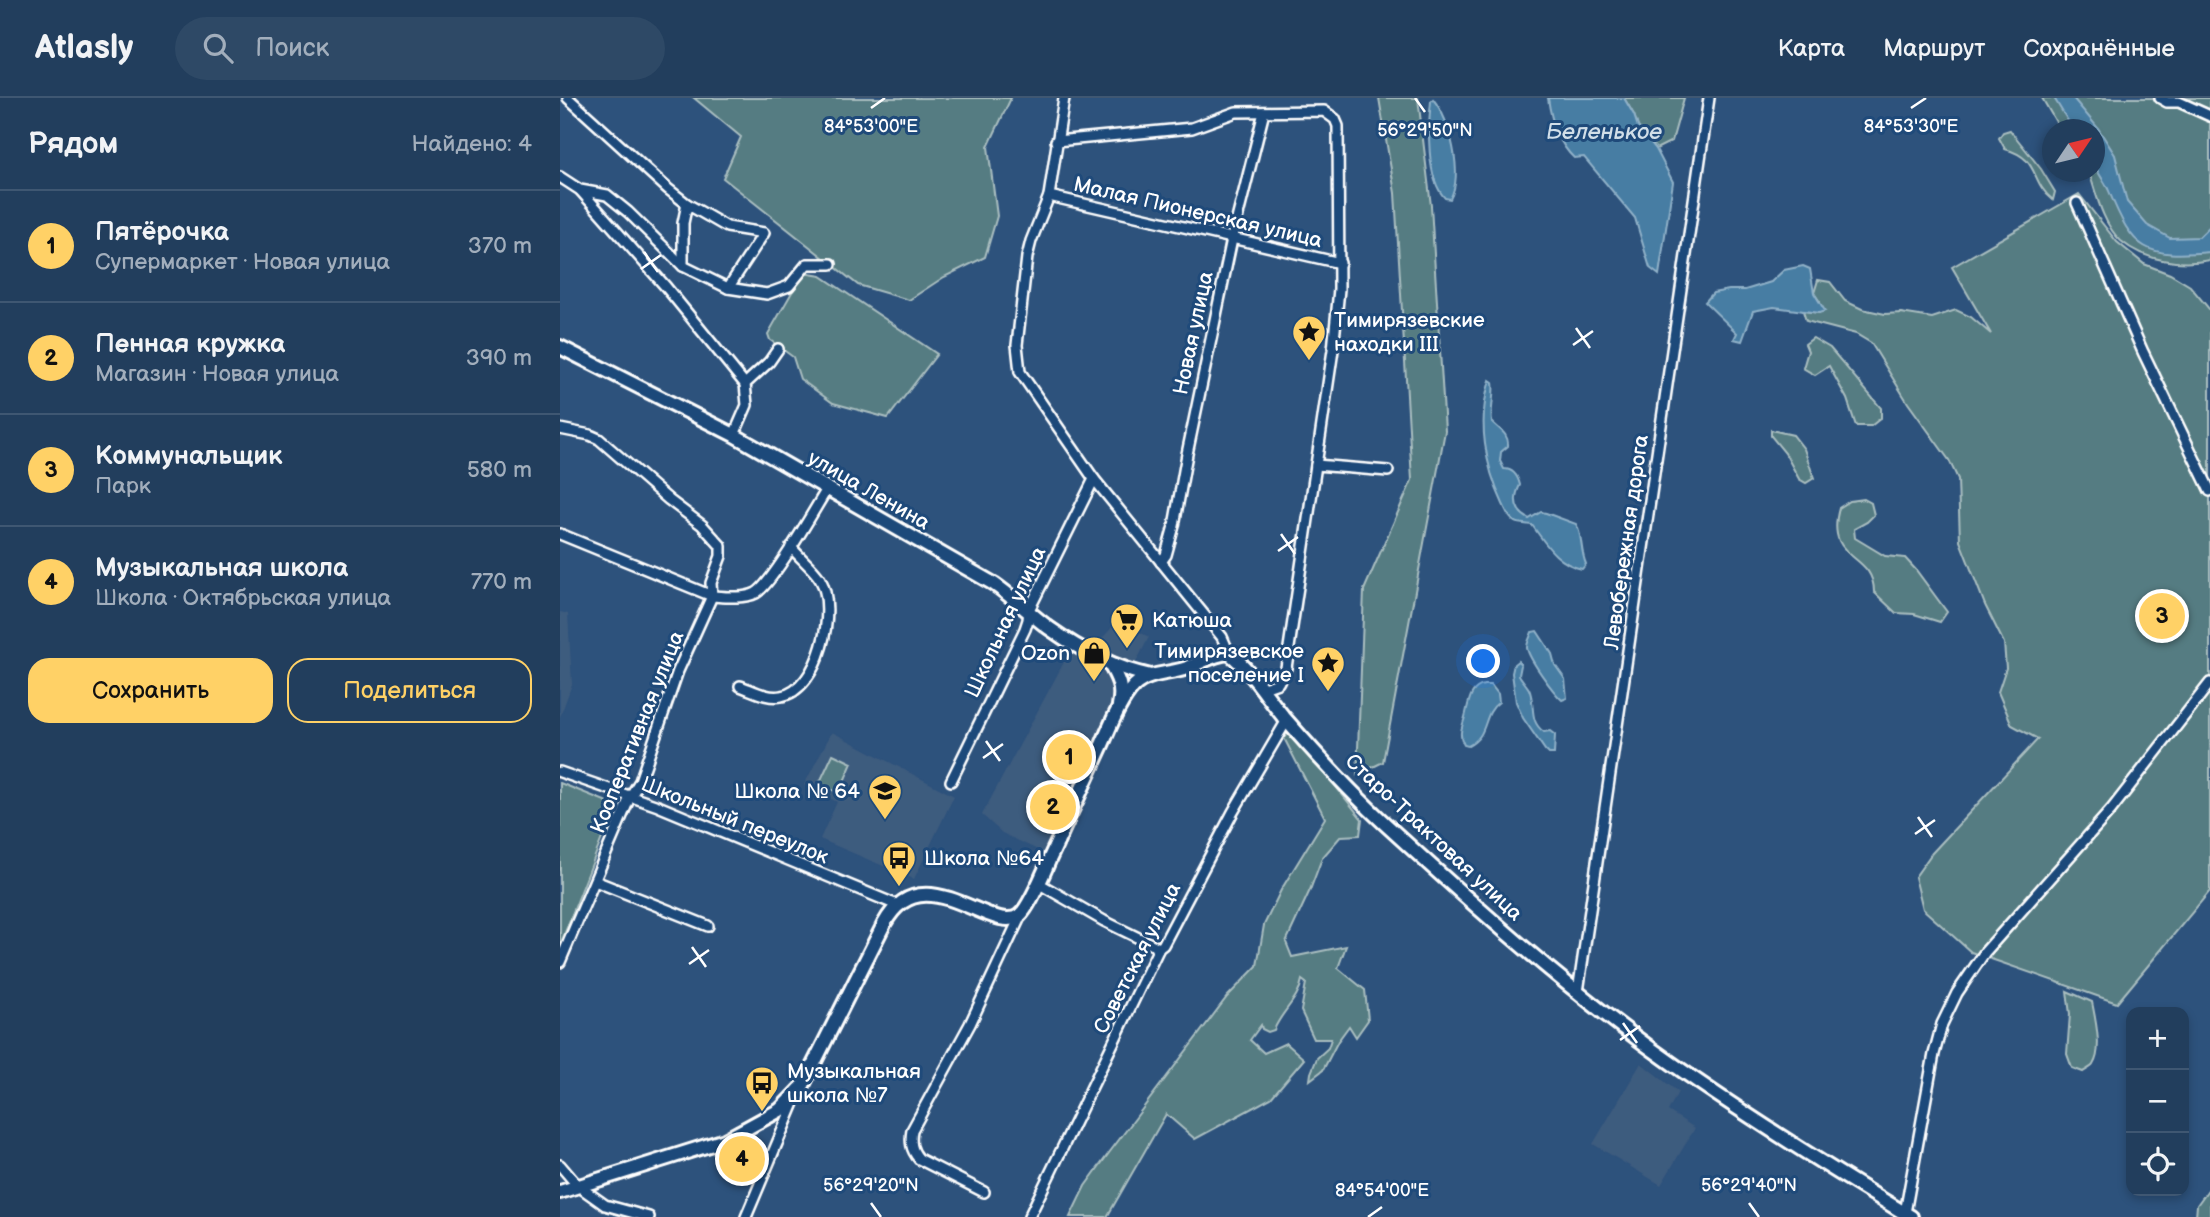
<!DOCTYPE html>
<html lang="ru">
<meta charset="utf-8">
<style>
:root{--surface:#223e5d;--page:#2e4966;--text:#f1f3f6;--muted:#a2aebc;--line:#3f5772;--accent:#ffd166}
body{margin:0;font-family:"Balsamiq Sans",sans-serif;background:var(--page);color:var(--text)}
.controls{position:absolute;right:21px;bottom:21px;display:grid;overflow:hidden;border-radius:14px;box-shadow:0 4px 10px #0003}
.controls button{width:63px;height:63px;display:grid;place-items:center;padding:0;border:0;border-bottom:2px solid var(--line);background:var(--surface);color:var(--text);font:35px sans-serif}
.compass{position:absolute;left:1482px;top:21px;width:63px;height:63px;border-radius:50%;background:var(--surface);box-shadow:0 4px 10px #0003;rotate:55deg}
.you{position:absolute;left:924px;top:564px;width:24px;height:24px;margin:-18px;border:5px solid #fff;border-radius:50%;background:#1a73e8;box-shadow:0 0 0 10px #1a73e833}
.badge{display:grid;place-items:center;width:46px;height:46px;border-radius:50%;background:var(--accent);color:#111;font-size:23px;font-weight:700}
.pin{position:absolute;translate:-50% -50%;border:4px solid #fff;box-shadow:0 2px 7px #0006}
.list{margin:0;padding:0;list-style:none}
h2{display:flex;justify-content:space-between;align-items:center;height:91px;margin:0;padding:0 28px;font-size:30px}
h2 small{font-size:23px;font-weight:400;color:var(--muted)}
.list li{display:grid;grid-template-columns:46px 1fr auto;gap:21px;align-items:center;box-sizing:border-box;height:112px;padding:0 28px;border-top:2px solid var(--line)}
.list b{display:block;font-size:26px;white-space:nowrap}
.list p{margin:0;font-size:23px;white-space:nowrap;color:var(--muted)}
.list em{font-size:23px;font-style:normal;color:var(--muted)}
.actions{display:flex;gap:14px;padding:21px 28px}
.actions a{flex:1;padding:16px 0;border:2px solid var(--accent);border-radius:21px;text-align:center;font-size:24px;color:var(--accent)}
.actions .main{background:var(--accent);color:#111}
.icon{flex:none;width:38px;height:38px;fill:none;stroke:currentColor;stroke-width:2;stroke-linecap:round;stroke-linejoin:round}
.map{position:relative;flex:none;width:1650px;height:1119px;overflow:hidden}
header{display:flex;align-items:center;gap:42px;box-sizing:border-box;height:98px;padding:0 35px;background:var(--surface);border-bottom:2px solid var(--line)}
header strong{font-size:33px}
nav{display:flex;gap:38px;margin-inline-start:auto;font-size:24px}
.search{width:490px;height:63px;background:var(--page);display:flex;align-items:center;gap:18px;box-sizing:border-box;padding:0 24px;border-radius:38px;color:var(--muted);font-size:26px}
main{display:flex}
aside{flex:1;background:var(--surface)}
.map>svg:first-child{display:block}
.built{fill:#3e5b7e}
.green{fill:#557c82;stroke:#aabec0;stroke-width:2}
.water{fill:#467da3;stroke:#90b1c8;stroke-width:2}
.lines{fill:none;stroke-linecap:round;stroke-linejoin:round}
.street-casing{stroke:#fff;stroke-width:14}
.secondary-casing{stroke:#fff;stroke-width:18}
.street{stroke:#1f4a7a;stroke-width:9}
.secondary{stroke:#1f4a7a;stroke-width:12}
.ticks{fill:none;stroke:#fff;stroke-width:2.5}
.labels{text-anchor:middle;stroke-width:6;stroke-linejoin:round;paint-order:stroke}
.street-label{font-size:21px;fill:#fff;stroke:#1f4a7a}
.poi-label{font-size:21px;fill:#fff;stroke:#1f4a7a;text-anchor:start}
.water-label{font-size:23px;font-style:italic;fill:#d1dee8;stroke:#1f4a7a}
.ticks-label{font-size:18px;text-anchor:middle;fill:#fff;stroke:#1f4a7a;stroke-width:6;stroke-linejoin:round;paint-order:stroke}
</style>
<header>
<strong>Atlasly</strong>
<div class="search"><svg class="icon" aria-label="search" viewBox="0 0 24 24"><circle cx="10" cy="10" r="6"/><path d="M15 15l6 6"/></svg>Поиск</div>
<nav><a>Карта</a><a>Маршрут</a><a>Сохранённые</a></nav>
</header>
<main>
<aside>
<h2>Рядом<small>Найдено: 4</small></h2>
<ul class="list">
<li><span class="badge">1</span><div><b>Пятёрочка</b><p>Супермаркет · Новая улица</p></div><em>370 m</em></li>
<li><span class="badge">2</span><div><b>Пенная кружка</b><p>Магазин · Новая улица</p></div><em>390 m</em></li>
<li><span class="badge">3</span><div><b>Коммунальщик</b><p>Парк</p></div><em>580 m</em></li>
<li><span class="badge">4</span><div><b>Музыкальная школа</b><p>Школа · Октябрьская улица</p></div><em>770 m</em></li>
</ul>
<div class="actions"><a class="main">Сохранить</a><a>Поделиться</a></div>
</aside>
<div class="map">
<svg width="1650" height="1119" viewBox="0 0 1650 1119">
<rect width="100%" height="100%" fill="#2d527c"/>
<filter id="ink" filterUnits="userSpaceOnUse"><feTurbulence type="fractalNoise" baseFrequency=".0143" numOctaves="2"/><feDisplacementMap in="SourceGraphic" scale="14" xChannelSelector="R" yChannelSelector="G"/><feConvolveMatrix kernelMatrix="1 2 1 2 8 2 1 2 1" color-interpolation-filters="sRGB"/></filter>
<g filter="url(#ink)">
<g class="built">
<polygon points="0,514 8,516 12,586 0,619"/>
<polygon points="558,523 589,539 574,568 535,548"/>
<polygon points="510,553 547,575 556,603 484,755 442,735 422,717"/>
<polygon points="272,634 394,698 354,781 260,741 277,704 244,687"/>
<polygon points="1081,965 1118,994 1108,1013 1135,1030 1101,1087 1033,1046"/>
</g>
<g class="green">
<polygon points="134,0 451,0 428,49 437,118 425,159 384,179 349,202 298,187 163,80 181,39"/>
<polygon points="819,0 858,0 871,108 885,333 823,664 797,677 804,492 852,382 835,95"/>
<polygon points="1064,0 1124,0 1112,43 1096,51 1078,29 1074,17"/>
<path d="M1482,0h168v162c-29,6 -65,1 -89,-19 -18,-16 -25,-48 -32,-69h5v-42l-34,-1z"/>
<path d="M1450,32l31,39 14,23 -2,8c-24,-19 -12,-41 -48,-51l-6,-11 4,-6z"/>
<polygon points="1519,96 1557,144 1584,166 1610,176 1630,188 1650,212 1650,793 1557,905 1411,854 1363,811 1355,779 1372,755 1478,641 1452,627 1438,594 1446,570 1444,545 1425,507 1400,443 1398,381 1389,362 1348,305 1311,245 1296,236 1246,223 1243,213 1259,215 1260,204 1254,195 1258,182 1270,184 1285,203 1302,211 1325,216 1341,215 1372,220 1396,212 1411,219 1431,236 1392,169"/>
<polygon points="243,175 261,178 377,256 328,320 273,305 240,281 233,259 210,242 208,236"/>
<polygon points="1253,240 1270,250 1321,310 1321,320 1311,328 1296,328 1287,301 1269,268 1255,277 1243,270 1248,253 1245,246"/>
<polygon points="1211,332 1233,337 1244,351 1254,380 1246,385 1239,381 1225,355 1211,338"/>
<path d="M1304,401l7,4 3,12 -7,7 -13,7 1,9 30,18 20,2 11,12 31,42 -7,10 -26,-8 -18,-1 -22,-21c0,-41 -50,-29 -35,-84l11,-7z"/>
<path d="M730,632l72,89 -2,16 -19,1 -19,22 -12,32 -24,52 6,15 54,-11 -8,22 27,22 3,30 -12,17 -7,-11 -11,15 -15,29 -13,10 1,-7 6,-15 11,-10 3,-9h-17l-13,-28 5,-28 -4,-3c-3,19 -21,32 -28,50l-6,2 -6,-3 -1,-4 -11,15 14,13 22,-10 18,16 -33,39 -76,41 -29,-25 -59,103h-37l15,-31 24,-33 118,-156 30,-31 7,-41 17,-35 44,-72 -41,-80z"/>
<polygon points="273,656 292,665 279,695 259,686"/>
<polygon points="0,685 55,707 0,847"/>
<path d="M1507,893l25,11c3,16 11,48 1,63 -1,2 -9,6 -10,7l-11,-4 -5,-14 3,-40z"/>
<polygon points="1650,1089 1650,1119 1636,1119 1637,1107"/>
</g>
<g class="water">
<path d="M988,0h76l10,17 4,12 18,22 17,33 -14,93 -9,-7 -15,-50 -51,-61 -10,1c-16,-15 -23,-38 -26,-60z"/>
<path d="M1494,0h19l25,30 17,27 12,47 20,23 23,13 29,-1 11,-11v26c-64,6 -77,-1 -101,-61 -4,-10 -13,-19 -15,-29 -1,-10 0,-22 0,-32l-21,-1z"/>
<path d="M873,1c17,21 31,75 17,100l-5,-1c-19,-19 -17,-71 -14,-97z"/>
<polygon points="1243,168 1250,171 1254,195 1265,213 1259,215 1214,209 1193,213 1182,243 1174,241 1177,235 1145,204 1153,195 1169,192 1185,192 1211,184 1224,172"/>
<path d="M930,282l3,2c2,14 -3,27 -1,40 8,8 17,12 16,24l-7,6 -1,9 4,8c10,0 14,8 16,16 -7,14 -6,26 9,34l12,-7 5,1 30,11c7,12 4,26 10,40l-4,5c-25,-5 -36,-25 -50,-44 -5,-1 -13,-1 -17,-3 -6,-3 -9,-12 -12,-18 -18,-38 -26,-83 -13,-124z"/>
<path d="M977,533l15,23 3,11 10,14 2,19 -5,2c-9,-8 -33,-41 -35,-52 0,-6 3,-10 5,-16z"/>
<path d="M958,563l3,4 -2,10c3,5 7,9 10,14 7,16 -1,32 15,43l6,-1 5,4 -1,19h-5l-4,-4 -22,-32 -7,-16 -4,-29 2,-9z"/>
<path d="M924,587h7l7,9 1,8c-18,13 -9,33 -31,44l-4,-1c-6,-11 -2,-17 1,-28 4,-14 4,-29 19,-32z"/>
</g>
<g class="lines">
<g class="street-casing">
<g id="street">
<polyline points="504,0 489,98 471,143 467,159 457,247 460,274 534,381 662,539 669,555"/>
<polyline points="1600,0 1607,4 1619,4 1650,18"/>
<polyline points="496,43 632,30 676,14 764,13 775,21 778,28 779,191 773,252 726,570 718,585 701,591"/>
<polyline points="0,79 20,92 47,97 68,114 123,168 168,190 204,135 167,129 127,106 108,91 8,0"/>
<polyline points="21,93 106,189 185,286"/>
<polyline points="489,98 780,165"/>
<polyline points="1517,105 1583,254 1650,393"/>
<polyline points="123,168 123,125 127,106"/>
<polyline points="168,190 207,196 229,188 247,166 271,166"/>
<polyline points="0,331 30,337 39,341 109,402 142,427 161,448 161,458 151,485 152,498 118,573 80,683 70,699 0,864"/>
<polyline points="174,337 187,307 185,286 209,264 218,251"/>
<polyline points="756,367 828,373"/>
<path d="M0,436l152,62c14,1 32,3 44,-3 17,-10 58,-83 71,-104"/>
<polyline points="601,464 606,457 614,428 627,356 672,141 704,14"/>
<path d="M180,588c12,4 28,13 41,10 38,-6 57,-87 39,-117 -7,-11 -20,-21 -29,-32"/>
<polyline points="0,674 98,708 337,807"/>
<polyline points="391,683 465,531 468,522 469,512 534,381"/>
<polyline points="35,783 148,828"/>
<polyline points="478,785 544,823 599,850"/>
<polyline points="1018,894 1149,0"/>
<polyline points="0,1067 17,1087 45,1107 89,1119"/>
<path d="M424,1094l-65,-33c-8,-9 -9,-17 -7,-29l58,-106 52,-111"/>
<polyline points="1345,1115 1374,956 1382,926 1397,895 1425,854 1551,712 1650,585"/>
<polyline points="186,1119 237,998"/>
<polyline points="469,1119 599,850 603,847 673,714 727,622"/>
</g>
</g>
<g class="secondary-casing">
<g id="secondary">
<path d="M0,249l174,88 260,149c19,13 36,30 55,44 31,22 64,40 102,48"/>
<path d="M549,565c9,15 14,25 10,42"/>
<path d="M0,1094l165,-52 55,-30 22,-23 82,-163c38,-72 109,14 136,-9 10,-9 24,-43 30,-57 17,-37 34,-74 51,-111 9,-20 18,-45 33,-61 13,-13 34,-12 50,-17 16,-5 28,-15 45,-16 23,18 39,46 58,68 34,39 69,77 107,111 83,76 168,152 259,218 83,60 170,114 258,167"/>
</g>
</g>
<use href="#street" class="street"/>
<use href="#secondary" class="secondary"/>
</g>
</g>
<path class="ticks" d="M855,0l10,14M311,10l14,-10M1351,10l15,-10M84,154l14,20M81,171l20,-14M1016,230l14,20M1013,247l20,-14M721,436l14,20M718,453l20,-14M426,643l14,20M423,660l20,-14M1358,719l14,20M1355,736l20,-14M132,849l14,20M129,866l20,-14M1063,925l14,20M1060,942l20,-14M311,1105l10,14M1189,1105l10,14M808,1119l14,-10"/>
<defs>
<g id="sight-pin" transform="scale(1.75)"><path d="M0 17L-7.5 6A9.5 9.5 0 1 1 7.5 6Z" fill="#ffd166" stroke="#1f4a7a"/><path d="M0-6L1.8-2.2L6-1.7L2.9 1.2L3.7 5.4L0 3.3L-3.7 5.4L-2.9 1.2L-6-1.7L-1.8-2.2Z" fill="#111"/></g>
<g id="supermarket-pin" transform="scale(1.75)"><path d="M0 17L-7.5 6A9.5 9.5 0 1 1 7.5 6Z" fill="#ffd166" stroke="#1f4a7a"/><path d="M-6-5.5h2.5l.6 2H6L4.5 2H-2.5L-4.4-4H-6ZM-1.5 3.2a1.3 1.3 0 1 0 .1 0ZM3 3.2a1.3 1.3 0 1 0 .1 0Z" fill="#111"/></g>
<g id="shop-pin" transform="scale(1.75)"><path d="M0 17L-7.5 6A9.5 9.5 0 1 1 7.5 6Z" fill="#ffd166" stroke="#1f4a7a"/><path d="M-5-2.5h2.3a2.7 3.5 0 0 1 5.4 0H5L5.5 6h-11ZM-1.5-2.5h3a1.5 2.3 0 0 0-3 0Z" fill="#111"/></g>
<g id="school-pin" transform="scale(1.75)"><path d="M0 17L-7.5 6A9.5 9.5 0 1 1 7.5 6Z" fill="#ffd166" stroke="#1f4a7a"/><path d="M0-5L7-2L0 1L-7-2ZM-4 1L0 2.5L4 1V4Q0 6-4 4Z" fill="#111"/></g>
<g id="bus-pin" transform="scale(1.75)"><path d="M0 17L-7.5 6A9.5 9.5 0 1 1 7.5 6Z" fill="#ffd166" stroke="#1f4a7a"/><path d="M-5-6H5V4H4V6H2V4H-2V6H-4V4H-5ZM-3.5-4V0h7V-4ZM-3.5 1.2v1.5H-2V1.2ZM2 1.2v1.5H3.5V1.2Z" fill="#111"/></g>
</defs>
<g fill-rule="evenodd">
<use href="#sight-pin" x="749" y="234"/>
<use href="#supermarket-pin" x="567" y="522"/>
<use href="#shop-pin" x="534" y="555"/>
<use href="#sight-pin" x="768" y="565"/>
<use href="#school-pin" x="325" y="693"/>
<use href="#bus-pin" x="339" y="760"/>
<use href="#bus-pin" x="202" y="985"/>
</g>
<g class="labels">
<g class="street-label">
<text transform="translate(638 114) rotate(13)" y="7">Малая Пионерская улица</text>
<text transform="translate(633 235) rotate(-78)" y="7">Новая улица</text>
<text transform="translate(309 392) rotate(30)" y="7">улица Ленина</text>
<text transform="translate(1066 444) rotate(-82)" y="7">Левобережная дорога</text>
<text transform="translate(445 524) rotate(-65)" y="7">Школьная улица</text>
<text transform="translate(77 634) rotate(-68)" y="7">Кооперативная улица</text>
<text transform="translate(175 722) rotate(22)" y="7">Школьный переулок</text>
<text transform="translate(874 739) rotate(43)" y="7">Старо-Трактовая улица</text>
<text transform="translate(577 860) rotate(-63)" y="7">Советская улица</text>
</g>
<g class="poi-label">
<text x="774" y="229">Тимирязевские<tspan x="774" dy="24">находки III</tspan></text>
<text x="592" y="529">Катюша</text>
<text x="744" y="560" text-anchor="end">Тимирязевское<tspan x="744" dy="24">поселение I</tspan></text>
<text x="510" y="562" text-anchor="end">Ozon</text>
<text x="300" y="700" text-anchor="end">Школа № 64</text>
<text x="364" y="767">Школа №64</text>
<text x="227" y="980">Музыкальная<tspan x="227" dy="24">школа №7</tspan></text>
</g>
<g class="water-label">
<text x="1044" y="41">Беленькое</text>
</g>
</g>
<g class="ticks-label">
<text x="311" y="34">84°53'00"E</text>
<text x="1351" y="34">84°53'30"E</text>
<text x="865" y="38">56°29'50"N</text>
<text x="311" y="1093">56°29'20"N</text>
<text x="1189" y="1093">56°29'40"N</text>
<text x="822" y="1098">84°54'00"E</text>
</g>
</svg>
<div class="controls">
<button>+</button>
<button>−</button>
<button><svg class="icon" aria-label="locate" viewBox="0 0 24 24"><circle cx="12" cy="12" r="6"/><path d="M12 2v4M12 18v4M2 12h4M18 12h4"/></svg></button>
</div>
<svg class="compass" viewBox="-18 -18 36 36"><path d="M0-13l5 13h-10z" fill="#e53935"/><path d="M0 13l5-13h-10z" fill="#a2aebc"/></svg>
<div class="you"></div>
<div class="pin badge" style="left:509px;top:659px">1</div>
<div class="pin badge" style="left:493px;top:709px">2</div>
<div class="pin badge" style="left:1602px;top:518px">3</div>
<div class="pin badge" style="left:182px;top:1061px">4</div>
</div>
</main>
